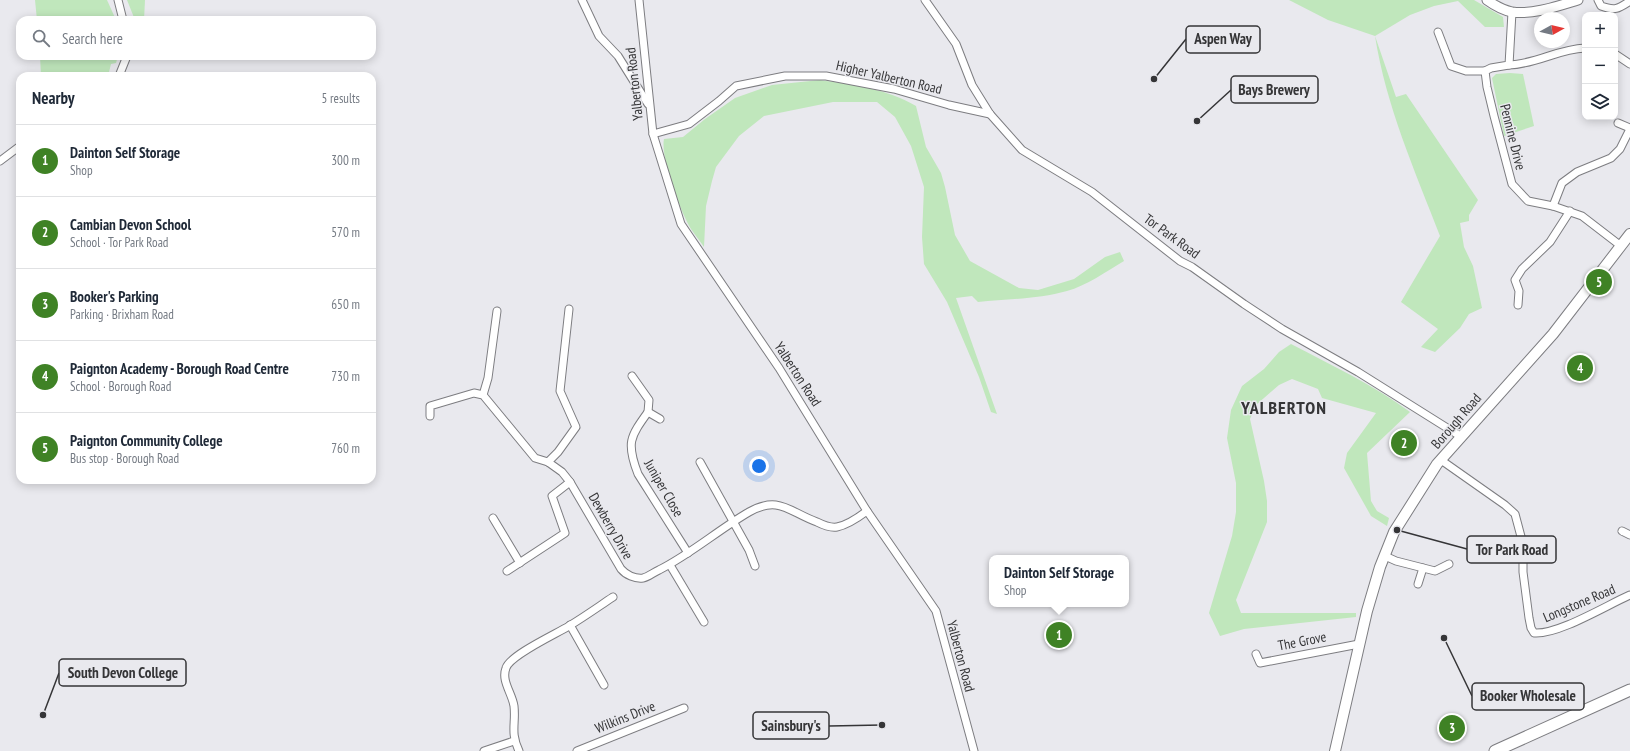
<!DOCTYPE html>
<meta charset="utf-8">
<style>
:root{--surface:#fff;--page:#f2f2f3;--text:#1f2937;--muted:#747a83;--line:#e0e1e3;--accent:#3f8225}
body{margin:0;font-family:"PT Sans Narrow",sans-serif;background:var(--page);color:var(--text)}
.controls{position:absolute;right:12px;top:12px;display:grid;overflow:hidden;border-radius:8px;box-shadow:0 2px 10px #0003}
.controls button{width:36px;height:36px;display:grid;place-items:center;padding:0;border:0;border-bottom:1px solid var(--line);background:var(--surface);color:var(--text);font:20px sans-serif}
.compass{position:absolute;left:1534px;top:12px;width:36px;height:36px;border-radius:50%;background:var(--surface);box-shadow:0 2px 10px #0003;rotate:82deg}
.you{position:absolute;left:759px;top:466px;width:14px;height:14px;margin:-10px;border:3px solid #fff;border-radius:50%;background:#1a73e8;box-shadow:0 0 0 6px #1a73e833}
.badge{display:grid;place-items:center;width:26px;height:26px;border-radius:50%;background:var(--accent);color:#fff;font-size:13px;font-weight:700}
.pin{position:absolute;translate:-50% -50%;border:2px solid #fff;box-shadow:0 1px 4px #0006}
.popup{position:absolute;left:989px;top:555px;width:140px;height:52px;box-sizing:border-box;display:grid;place-content:center;border-radius:8px;background:var(--surface);filter:drop-shadow(0 1px 3px #0005);font-size:13px;white-space:nowrap;color:var(--muted)}
.popup b{font-size:15px;color:var(--text)}
.popup::after{content:'';position:absolute;left:50%;top:100%;margin-left:-8px;border:8px solid transparent;border-top-color:var(--surface)}
.list{margin:0;padding:0;list-style:none}
h2{display:flex;justify-content:space-between;align-items:center;height:52px;margin:0;padding:0 16px;font-size:17px}
h2 small{font-size:13px;font-weight:400;color:var(--muted)}
.list li{display:grid;grid-template-columns:26px 1fr auto;gap:12px;align-items:center;box-sizing:border-box;height:72px;padding:0 16px;border-top:1px solid var(--line)}
.list b{display:block;font-size:15px;white-space:nowrap}
.list p{margin:0;font-size:13px;white-space:nowrap;color:var(--muted)}
.list em{font-size:13px;font-style:normal;color:var(--muted)}
.icon{flex:none;width:22px;height:22px;fill:none;stroke:currentColor;stroke-width:2;stroke-linecap:round;stroke-linejoin:round}
.map{position:relative;flex:none;width:1630px;height:751px;overflow:hidden}
.search{position:absolute;background:var(--surface);box-shadow:0 2px 10px #0003;left:16px;top:16px;width:360px;height:44px;display:flex;align-items:center;gap:10px;box-sizing:border-box;padding:0 14px;border-radius:12px;color:var(--muted);font-size:15px}
.panel{position:absolute;background:var(--surface);box-shadow:0 2px 10px #0003;left:16px;top:72px;width:360px;height:412px;border-radius:12px}
.map>svg:first-child{display:block}
.green{fill:#c0e7bc}
.lines{fill:none;stroke-linecap:round;stroke-linejoin:round}
.minor-casing{stroke:#7d7d81;stroke-width:9}
.tertiary-casing{stroke:#7d7d81;stroke-width:11}
.secondary-casing{stroke:#7d7d81;stroke-width:12}
.primary-casing{stroke:#7d7d81;stroke-width:13}
.minor{stroke:#fff;stroke-width:7}
.tertiary{stroke:#fff;stroke-width:9}
.secondary{stroke:#fff;stroke-width:10}
.primary{stroke:#fff;stroke-width:11}
.labels{text-anchor:middle;stroke-width:3;stroke-linejoin:round;paint-order:stroke}
.street-label{font-size:14px;fill:#353537;stroke:#e9e9ee}
.district-label{font-size:18px;font-weight:bold;letter-spacing:1px;fill:#353537;stroke:#e9e9ee}
.leader{fill:none;stroke:#353537;stroke-width:1.5}
.callout-dot{fill:#353537;stroke:#e9e9ee;stroke-width:1.5}
.callout{fill:#e9e9ee;stroke:#353537;stroke-width:1.5}
.callout-label{font-size:15px;text-anchor:middle;font-weight:bold;fill:#353537}
</style>
<div class="map">
<svg width="1630" height="751" viewBox="0 0 1630 751">
<rect width="100%" height="100%" fill="#e9e9ee"/>
<g class="green">
<polygon points="35,0 107,0 116,20 37,20"/>
<polygon points="127,0 145,0 144,20 135,20"/>
<path d="M1289,0h185l29,17 1,10h-19l-27,-26 -24,5 -24,9 -35,21 21,61 10,-3 72,106 -9,15v6l-9,2 4,24 9,19 9,42 -13,6 -9,14 -25,24 -14,-5 17,-18 -37,-27 39,-66c-25,-65 -54,-130 -65,-200l-47,-16z"/>
<polygon points="40,56 118,56 116,63 111,64 108,76 41,76"/>
<polygon points="1510,73 1523,74 1534,126 1504,136 1492,78 1496,74"/>
<path d="M820,80c33,5 68,9 96,26l10,41 15,26 4,14 10,48 15,26 49,27 19,2 36,-11 31,-22 15,-5 4,9c-17,10 -38,25 -57,30 -28,8 -60,8 -89,11l-6,-6 -16,2 41,116 -6,-2 -12,-35 -32,-75 -23,-38 -2,-27 2,-50 -13,-41 -16,-29 -18,-15h-44l-69,14 -25,20 -23,31 -4,14 -6,25 -2,41c-4,-6 -9,-12 -13,-18 -10,-16 -31,-71 -27,-90l19,-2 22,-18 30,-21 37,-13z"/>
<path d="M1291,344c40,21 83,41 119,68l-43,41 4,48 6,10 12,7 -2,8 -16,-10 -27,-48 3,-15 29,-40 -54,-15 -4,-9 -26,-10 -13,6 -23,20 -6,14 14,62 3,20v21l-31,78 5,13h115v4l-112,12 -24,7 -11,-23 23,-77 4,-24v-29l-9,-45 4,-28 11,-24 22,-17 15,-17z"/>
</g>
<g class="lines">
<g class="minor-casing">
<g id="minor">
<polyline points="118,0 123,20"/>
<polyline points="582,0 599,36 618,56 648,104"/>
<polyline points="639,0 653,134 681,224 779,368 867,511 936,611 974,751"/>
<polyline points="925,0 956,44 972,85 990,114 1022,150 1092,192 1180,261 1192,267 1244,304 1282,329 1358,372 1460,436"/>
<path d="M1598,0l3,6c14,5 17,3 29,-5"/>
<polyline points="1512,12 1509,65 1491,68 1485,71 1487,87 1494,116 1512,184 1528,201 1553,206 1582,216 1621,246"/>
<polyline points="1438,32 1451,66 1466,71 1485,71"/>
<polyline points="1615,54 1630,64"/>
<path d="M1509,65c28,-1 49,-16 76,-17"/>
<polyline points="119,76 127,56"/>
<polyline points="1618,123 1630,128"/>
<polyline points="653,134 689,124 719,101 736,86 785,76 826,76 894,89 949,105 990,114"/>
<polyline points="0,161 20,146"/>
<polyline points="1553,206 1562,183 1577,172 1611,158 1620,149 1630,129"/>
<polyline points="1518,305 1519,291 1515,280 1522,269 1550,242 1570,211"/>
<polyline points="632,376 649,400 648,412"/>
<polyline points="483,395 488,378 497,311"/>
<path d="M430,416v-10l44,-13 9,2 52,63 13,4 14,10 8,10 51,87c5,6 14,10 22,9 5,-1 11,-6 16,-8 32,-16 59,-40 90,-58 30,-17 40,0 68,10 6,3 14,6 20,5 11,-2 22,-10 30,-16"/>
<path d="M660,419l-12,-7c-18,25 -22,31 -10,62l50,79"/>
<path d="M1441,460l64,45 10,9 8,30v28l6,46 2,10 3,5c24,2 73,-28 96,-38"/>
<polyline points="548,462 558,452 576,427 560,391 569,309"/>
<polyline points="700,462 749,550 755,566"/>
<polyline points="493,518 520,563"/>
<polyline points="1622,531 1630,535"/>
<polyline points="1385,556 1396,561 1435,571 1449,564"/>
<polyline points="670,565 704,622"/>
<polyline points="507,571 565,533 552,496 570,482"/>
<polyline points="1418,584 1423,568"/>
<polyline points="570,625 604,685"/>
<polyline points="1256,654 1260,663 1359,644"/>
<polyline points="484,751 514,741"/>
<path d="M519,751c-9,-19 -3,-27 -5,-45 -2,-13 -13,-25 -8,-38 4,-13 50,-34 63,-42 15,-9 29,-19 44,-29"/>
<polyline points="577,751 684,708"/>
</g>
</g>
<g class="tertiary-casing">
<path id="tertiary" d="M1487,0c7,5 16,10 25,12 21,3 46,-6 66,-12"/>
</g>
<g class="secondary-casing">
<polyline id="secondary" points="1335,751 1367,611 1380,567 1394,532 1437,464 1553,334 1630,234"/>
</g>
<g class="primary-casing">
<polyline id="primary" points="1495,751 1630,690"/>
</g>
<use href="#minor" class="minor"/>
<use href="#tertiary" class="tertiary"/>
<use href="#secondary" class="secondary"/>
<use href="#primary" class="primary"/>
</g>
<g class="labels">
<g class="street-label">
<text transform="translate(889 77) rotate(13)" y="5">Higher Yalberton Road</text>
<text transform="translate(634 84) rotate(-96)" y="5">Yalberton Road</text>
<text transform="translate(1513 137) rotate(76)" y="5">Pennine Drive</text>
<text transform="translate(1172 236) rotate(36)" y="5">Tor Park Road</text>
<text transform="translate(798 374) rotate(57)" y="5">Yalberton Road</text>
<text transform="translate(1456 421) rotate(-49)" y="5">Borough Road</text>
<text transform="translate(664 488) rotate(60)" y="5">Juniper Close</text>
<text transform="translate(611 526) rotate(60)" y="5">Dewberry Drive</text>
<text transform="translate(1579 603) rotate(-23)" y="5">Longstone Road</text>
<text transform="translate(1302 641) rotate(-11)" y="5">The Grove</text>
<text transform="translate(961 656) rotate(75)" y="5">Yalberton Road</text>
<text transform="translate(625 717) rotate(-22)" y="5">Wilkins Drive</text>
</g>
<g class="district-label">
<text x="1284" y="414">YALBERTON</text>
</g>
</g>
<path class="leader" d="M1154 79L1186 39M1197 121L1231 90M1397 530L1467 549M43 715L59 673M1444 638L1472 696M882 725L829 726"/>
<g class="callout-dot">
<circle cx="1154" cy="79" r="4"/>
<circle cx="1197" cy="121" r="4"/>
<circle cx="1397" cy="530" r="4"/>
<circle cx="43" cy="715" r="4"/>
<circle cx="1444" cy="638" r="4"/>
<circle cx="882" cy="725" r="4"/>
</g>
<g class="callout">
<rect x="1186" y="26" width="74" height="27" rx="4"/>
<rect x="1231" y="76" width="87" height="27" rx="4"/>
<rect x="1467" y="536" width="89" height="27" rx="4"/>
<rect x="59" y="659" width="127" height="27" rx="4"/>
<rect x="1472" y="683" width="112" height="27" rx="4"/>
<rect x="753" y="712" width="76" height="27" rx="4"/>
</g>
<g class="callout-label">
<text x="1223" y="44">Aspen Way</text>
<text x="1274" y="95">Bays Brewery</text>
<text x="1512" y="555">Tor Park Road</text>
<text x="123" y="678">South Devon College</text>
<text x="1528" y="701">Booker Wholesale</text>
<text x="791" y="731">Sainsbury's</text>
</g>
</svg>
<div class="controls">
<button>+</button>
<button>−</button>
<button><svg class="icon" aria-label="layers" viewBox="0 0 24 24"><path d="M12 4l9 5-9 5-9-5zM3 14l9 5 9-5"/></svg></button>
</div>
<svg class="compass" viewBox="-18 -18 36 36"><path d="M0-13l5 13h-10z" fill="#e53935"/><path d="M0 13l5-13h-10z" fill="#747a83"/></svg>
<div class="you"></div>
<div class="pin badge" style="left:1059px;top:635px">1</div>
<div class="popup"><b>Dainton Self Storage</b>Shop</div>
<div class="pin badge" style="left:1404px;top:443px">2</div>
<div class="pin badge" style="left:1452px;top:728px">3</div>
<div class="pin badge" style="left:1580px;top:368px">4</div>
<div class="pin badge" style="left:1599px;top:282px">5</div>
<div class="search"><svg class="icon" aria-label="search" viewBox="0 0 24 24"><circle cx="10" cy="10" r="6"/><path d="M15 15l6 6"/></svg>Search here</div>
<section class="panel">
<h2>Nearby<small>5 results</small></h2>
<ul class="list">
<li><span class="badge">1</span><div><b>Dainton Self Storage</b><p>Shop</p></div><em>300 m</em></li>
<li><span class="badge">2</span><div><b>Cambian Devon School</b><p>School · Tor Park Road</p></div><em>570 m</em></li>
<li><span class="badge">3</span><div><b>Booker's Parking</b><p>Parking · Brixham Road</p></div><em>650 m</em></li>
<li><span class="badge">4</span><div><b>Paignton Academy - Borough Road Centre</b><p>School · Borough Road</p></div><em>730 m</em></li>
<li><span class="badge">5</span><div><b>Paignton Community College</b><p>Bus stop · Borough Road</p></div><em>760 m</em></li>
</ul>
</section>
</div>
